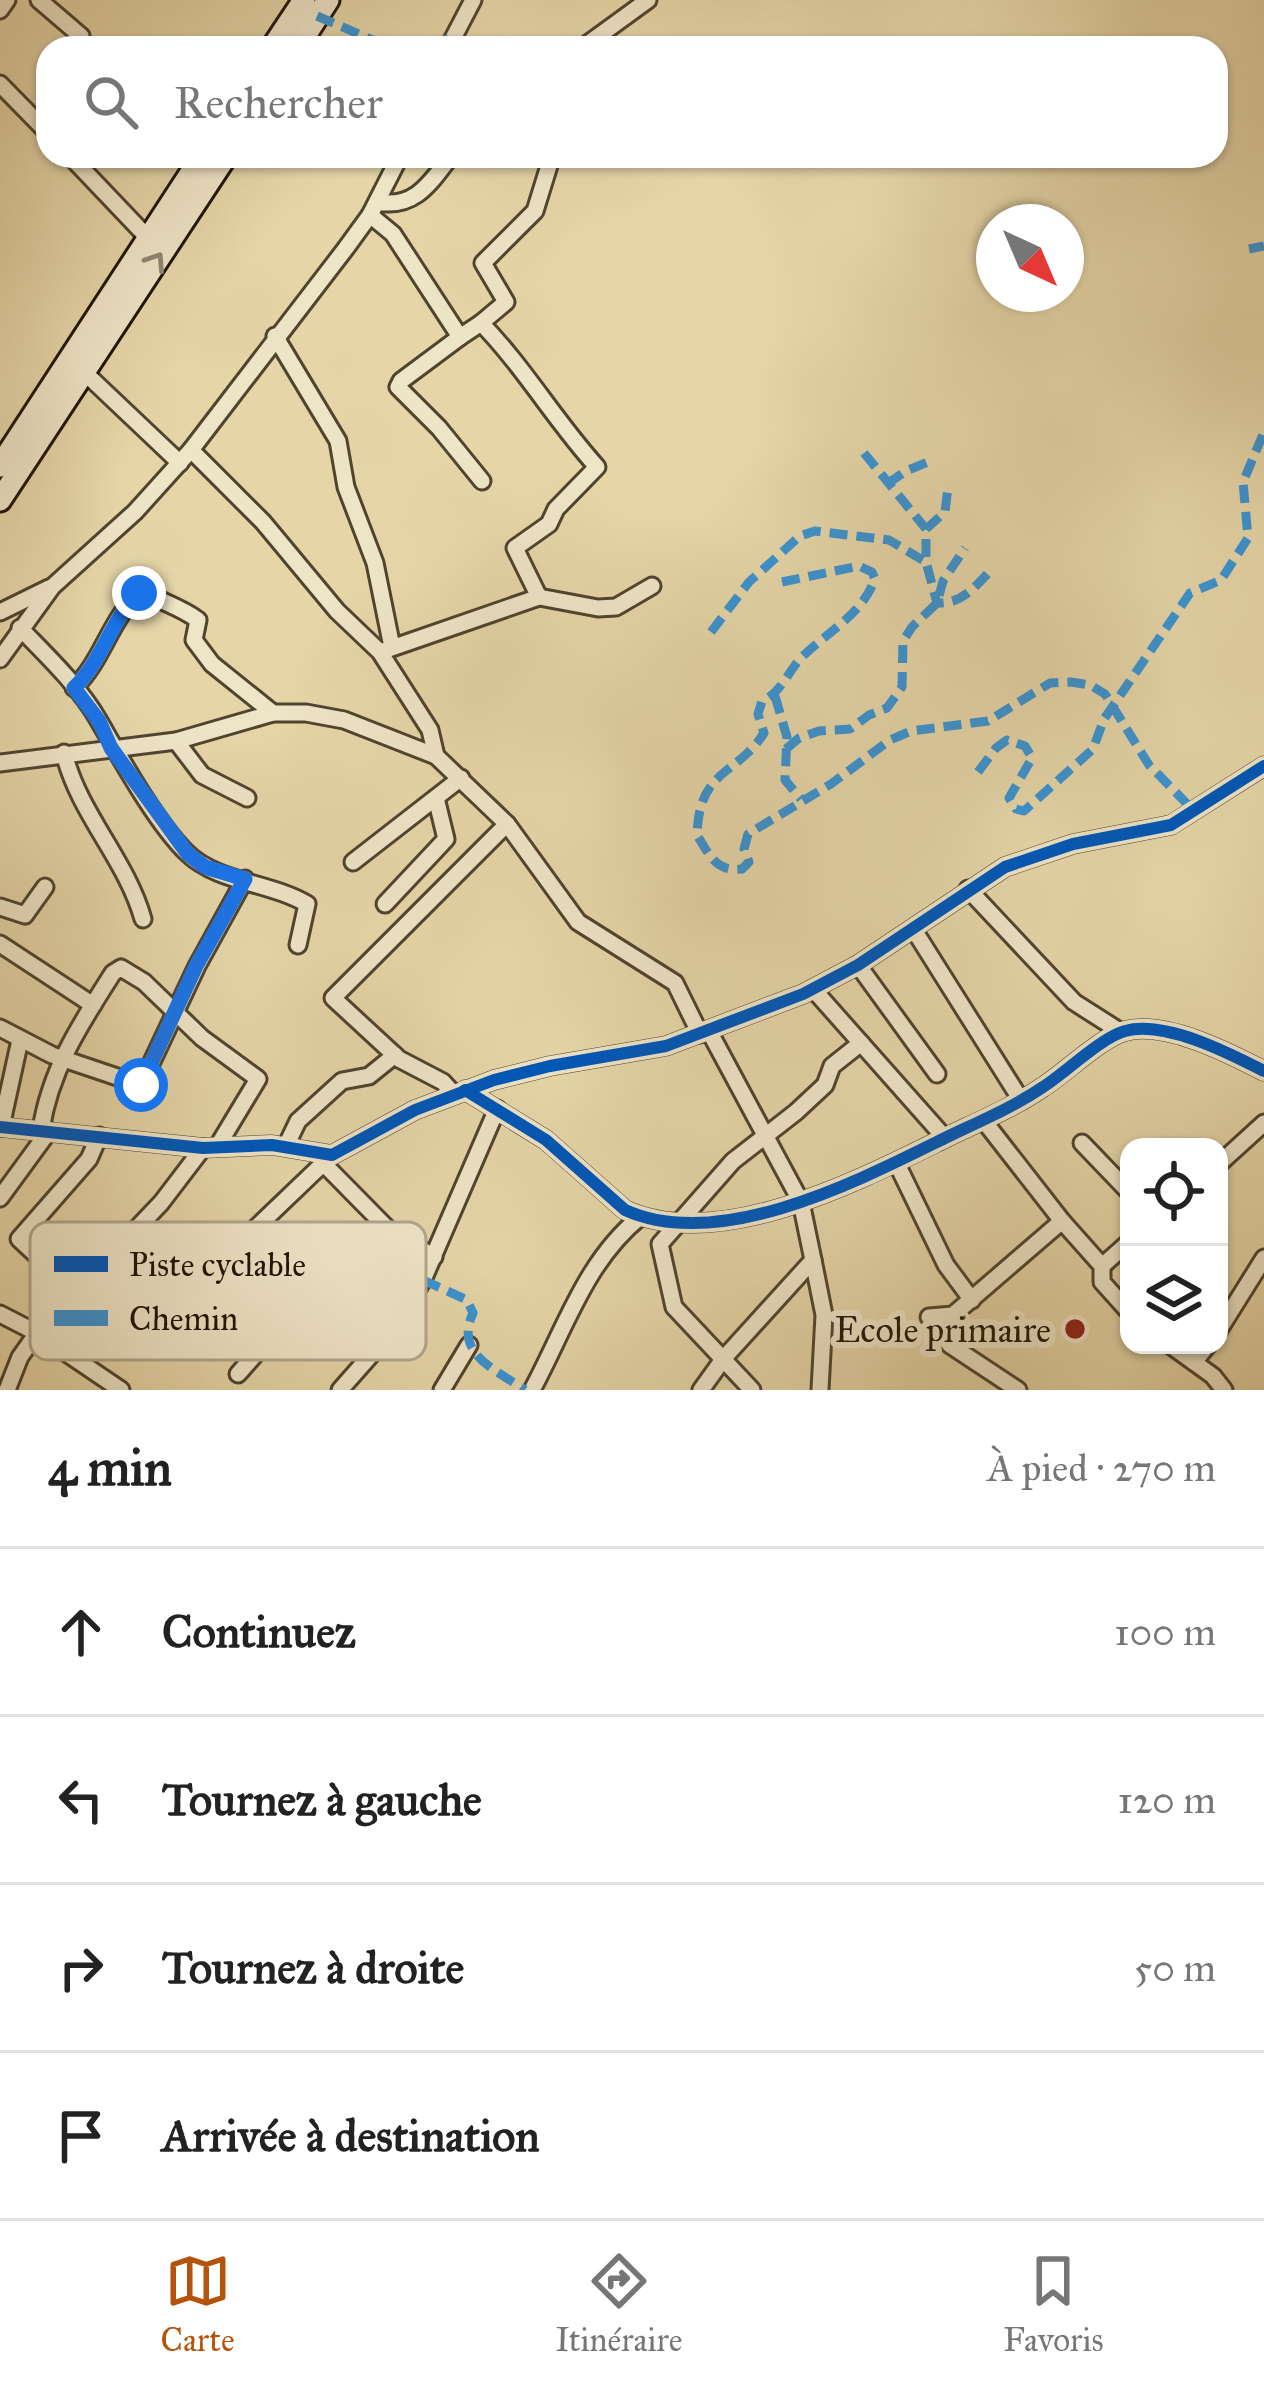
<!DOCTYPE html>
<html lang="fr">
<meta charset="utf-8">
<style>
:root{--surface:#fff;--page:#f2f2f2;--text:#222;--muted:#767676;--line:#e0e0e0;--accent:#b45309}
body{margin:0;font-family:"IM FELL Great Primer",serif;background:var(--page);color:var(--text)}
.controls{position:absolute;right:36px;bottom:36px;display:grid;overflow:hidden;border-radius:24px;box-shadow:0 3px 9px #0004}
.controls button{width:108px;height:108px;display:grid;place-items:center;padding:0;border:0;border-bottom:3px solid var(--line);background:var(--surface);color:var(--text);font:60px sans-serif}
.compass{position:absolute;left:976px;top:204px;width:108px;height:108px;border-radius:50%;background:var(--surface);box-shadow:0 3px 9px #0004;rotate:136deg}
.stop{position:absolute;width:36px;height:36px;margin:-27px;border:9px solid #1a73e8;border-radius:50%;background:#fff}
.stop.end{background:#1a73e8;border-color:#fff;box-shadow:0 3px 12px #0008}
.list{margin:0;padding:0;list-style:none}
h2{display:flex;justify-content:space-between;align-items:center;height:156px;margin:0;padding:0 48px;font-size:51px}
h2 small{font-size:39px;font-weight:400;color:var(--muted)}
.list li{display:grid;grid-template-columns:78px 1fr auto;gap:36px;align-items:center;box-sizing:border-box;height:168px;padding:0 48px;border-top:3px solid var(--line)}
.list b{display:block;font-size:45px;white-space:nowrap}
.list em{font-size:39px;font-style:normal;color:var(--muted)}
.icon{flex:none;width:66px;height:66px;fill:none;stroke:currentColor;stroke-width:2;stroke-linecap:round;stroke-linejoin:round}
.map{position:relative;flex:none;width:1264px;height:1390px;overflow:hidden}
.search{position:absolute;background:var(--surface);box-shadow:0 3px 9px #0004;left:36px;right:36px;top:36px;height:132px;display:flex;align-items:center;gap:30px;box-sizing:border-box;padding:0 42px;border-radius:36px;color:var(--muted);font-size:45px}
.sheet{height:828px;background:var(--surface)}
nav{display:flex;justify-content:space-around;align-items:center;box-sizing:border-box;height:168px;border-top:3px solid var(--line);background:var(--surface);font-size:33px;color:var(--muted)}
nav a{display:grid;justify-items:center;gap:6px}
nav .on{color:var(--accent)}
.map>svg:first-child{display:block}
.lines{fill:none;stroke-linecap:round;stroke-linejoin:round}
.street-casing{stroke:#50442f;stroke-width:21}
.secondary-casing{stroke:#1f1407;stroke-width:27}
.street{stroke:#eee4c6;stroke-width:15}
.secondary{stroke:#eee4c6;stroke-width:21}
.quiet{stroke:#3a93d1;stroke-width:9;stroke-dasharray:18 9;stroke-linecap:butt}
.cycleway-casing{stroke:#eee4c6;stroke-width:20}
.cycleway{stroke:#0057b8;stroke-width:12}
.oneway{stroke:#918670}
.route{stroke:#1a73e8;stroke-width:15}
.poi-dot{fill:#8f2418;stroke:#eee4c6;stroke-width:4.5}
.labels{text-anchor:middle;stroke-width:12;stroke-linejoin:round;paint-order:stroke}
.poi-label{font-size:36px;fill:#1f1407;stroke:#eee4c6;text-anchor:end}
.key{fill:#eee4c6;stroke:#b0a68d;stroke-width:3}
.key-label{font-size:33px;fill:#1f1407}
</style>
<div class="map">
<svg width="1264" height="1390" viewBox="0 0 1264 1390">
<rect width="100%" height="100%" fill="#e5d5a7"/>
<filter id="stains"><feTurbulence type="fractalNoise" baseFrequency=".00167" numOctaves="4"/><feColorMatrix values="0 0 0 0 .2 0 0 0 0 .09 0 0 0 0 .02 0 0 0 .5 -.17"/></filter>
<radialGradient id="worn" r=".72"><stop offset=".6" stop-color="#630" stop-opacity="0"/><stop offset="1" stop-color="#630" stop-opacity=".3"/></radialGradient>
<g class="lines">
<g class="street-casing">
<g id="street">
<polyline points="39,0 81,36 79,48"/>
<polyline points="0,10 7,0"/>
<polyline points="448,48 473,0"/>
<polyline points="582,48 648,0"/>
<polyline points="0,84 48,133"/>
<polyline points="70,156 148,238"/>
<path d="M377,202c38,7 53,-19 74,-46"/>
<polyline points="370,215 393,234 460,337 401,381 398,387 439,428 482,481"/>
<polyline points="481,323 506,302 483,263 535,211 552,156"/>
<polyline points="275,336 338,441 346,487 375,563 392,647"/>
<path d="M460,337l21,-14c43,44 75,99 116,144l-41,42 -7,15 -34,24 24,49"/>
<polyline points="84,372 180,463"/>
<polyline points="191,450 263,522 337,611 380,652 430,730 436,756 507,824 578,922 675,983 700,1034"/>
<polyline points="0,612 49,588"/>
<path d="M20,628c27,28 59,58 79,93 22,38 57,102 88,132 31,30 83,29 120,51l-9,41"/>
<polyline points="383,651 539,597 598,608 616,607 652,586"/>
<polyline points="0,659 52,587 135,512 191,450 346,248 370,215 400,156"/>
<path d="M74,688c31,-30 36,-72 69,-97 18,11 38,16 55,29l-4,20 18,24 61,49"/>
<polyline points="176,741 202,775 247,798"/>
<path d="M64,753c15,61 62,106 79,166"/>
<polyline points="0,763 176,741 273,713 306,713 344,720 436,756"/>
<polyline points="353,862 461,778"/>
<polyline points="968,889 1074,1002 1121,1032"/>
<polyline points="385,904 446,839 436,798"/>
<polyline points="0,907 25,915 45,887"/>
<polyline points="914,930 1021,1100"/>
<polyline points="0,944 93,1005"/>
<polyline points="858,965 937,1074"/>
<polyline points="813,989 945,1138"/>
<polyline points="0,1028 52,1055 141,1085 197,966 245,879"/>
<path d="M465,1090l81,50 79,70c95,43 235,-30 320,-72 33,-16 67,-30 98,-51 22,-14 59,-50 82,-56 40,-11 104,22 139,40"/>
<polyline points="454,1094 443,1082 399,1059 333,998 507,824"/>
<polyline points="984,1121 1062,1221 1102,1266 1102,1282 1129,1312"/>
<polyline points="0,1127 203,1148 272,1145 332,1155 415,1110 494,1080 550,1066 666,1046 803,994 858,965 1005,867 1073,844 1171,825 1264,766"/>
<polyline points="1,1127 20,1040"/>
<path d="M41,1130c9,-60 40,-107 72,-157l8,-5 23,14 58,56 56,41 -41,68"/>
<polyline points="1082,1143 1129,1192"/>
<polyline points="286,1146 298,1121 342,1081 369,1076 395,1055"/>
<polyline points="323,1163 389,1230 434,1257"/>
<polyline points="897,1164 946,1265 972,1300"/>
<polyline points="1219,1164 1264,1123"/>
<polyline points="0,1198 49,1131"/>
<polyline points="813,1260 824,1315 820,1390"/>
<polyline points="217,1265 283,1323 238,1374"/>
<polyline points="1102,1266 1129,1242"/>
<polyline points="77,1293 19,1239 89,1159 99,1136"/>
<polyline points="0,1314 37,1333 121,1390"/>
<polyline points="953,1315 955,1327 950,1345 1018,1390"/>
<polyline points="929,1317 953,1315 1062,1221"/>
<polyline points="1219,1330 1264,1258"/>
<polyline points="1170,1345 1213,1376 1224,1390"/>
<polyline points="60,1349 182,1288 217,1265 332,1155"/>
<polyline points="1194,1362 1208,1345"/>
<polyline points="7,1390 20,1357 37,1333 161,1203 203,1148"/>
<polyline points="340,1390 393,1330 423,1280 497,1109"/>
<polyline points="442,1390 469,1345"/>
<path d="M532,1390c33,-61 53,-128 108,-173"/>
<polyline points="701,1390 724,1358 813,1260 801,1202 709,1031"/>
<polyline points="752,1390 674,1307 660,1244 733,1161 796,1112 825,1085 832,1066 861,1043"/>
</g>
</g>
<g class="secondary-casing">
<g id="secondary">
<polyline points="272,48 304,0"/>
<polyline points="297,48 328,0"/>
<polyline points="0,466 202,156"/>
<polyline points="0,500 226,156"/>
</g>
</g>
<use href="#street" class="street"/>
<use href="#secondary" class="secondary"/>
<g class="quiet">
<polyline points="317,16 391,48"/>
<polyline points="434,48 453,35"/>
<polyline points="1249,249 1264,246"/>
<path d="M864,453l62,76v33l11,41c25,1 38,-16 55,-34"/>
<polyline points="887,484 906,471 928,462"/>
<polyline points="926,529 945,512 948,487"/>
<path d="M782,582l77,-16 13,6 3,7c-14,37 -47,52 -74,79 -14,15 -20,35 -39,43l-4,13 6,19c-27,43 -65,35 -67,102 13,21 19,37 45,34l7,-7 -5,-13 4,-15 83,-50 59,-44 21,-9 77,-10 62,-38 21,-1 19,3 15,9 44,71 46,47"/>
<polyline points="711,632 749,582 800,536 815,531 889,540 926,562"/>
<polyline points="775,696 787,737 785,780 801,799"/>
<polyline points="786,749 799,738 819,731 850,729 869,715 887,708 902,687 903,641 912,627 937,603 943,581 965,548"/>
<polyline points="978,772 996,748 1007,740 1025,746 1032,758 1009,798 1016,809 1024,811 1093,749 1104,719 1190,593 1221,580 1248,538 1243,482 1264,432"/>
<path d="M423,1280l44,20 6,13c-19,41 22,56 52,77"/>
<polyline points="283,1323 338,1276 393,1330"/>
</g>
<g class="cycleway-casing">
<g id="cycleway">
<path d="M465,1090l81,50 79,70c95,43 235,-30 320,-72 33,-16 67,-30 98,-51 22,-14 59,-50 82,-56 40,-11 104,22 139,40"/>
<polyline points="0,1127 203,1148 272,1145 332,1155 415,1110 494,1080 550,1066 666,1046 803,994 858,965 1005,867 1073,844 1171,825 1264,766"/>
</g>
</g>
<use href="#cycleway" class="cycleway"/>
</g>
<defs><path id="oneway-chevron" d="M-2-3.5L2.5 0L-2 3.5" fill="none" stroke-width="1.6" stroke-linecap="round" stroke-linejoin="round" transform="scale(3)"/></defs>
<use class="oneway" href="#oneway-chevron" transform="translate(156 261) rotate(-57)"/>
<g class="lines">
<path class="route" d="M139,593c-29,28 -36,67 -65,95l25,33 12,27 77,106 17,13 40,12 -49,87 -55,119"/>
</g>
<circle class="poi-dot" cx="1075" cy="1329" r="12"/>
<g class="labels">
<g class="poi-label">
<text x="1051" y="1342">Ecole primaire</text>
</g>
</g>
<rect x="30" y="1222" width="396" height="138" rx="18" class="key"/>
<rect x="54" y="1256" width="54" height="16" fill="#0057b8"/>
<rect x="54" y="1310" width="54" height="16" fill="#3a93d1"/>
<g class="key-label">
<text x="129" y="1276">Piste cyclable</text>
<text x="129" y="1330">Chemin</text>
</g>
<rect width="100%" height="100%" filter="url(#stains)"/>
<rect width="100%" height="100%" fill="url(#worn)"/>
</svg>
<div class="controls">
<button><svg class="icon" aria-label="locate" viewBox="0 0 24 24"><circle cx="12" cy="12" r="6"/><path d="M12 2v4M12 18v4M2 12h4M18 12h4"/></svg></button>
<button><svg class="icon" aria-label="layers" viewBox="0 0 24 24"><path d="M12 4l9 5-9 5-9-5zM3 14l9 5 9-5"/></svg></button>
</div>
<svg class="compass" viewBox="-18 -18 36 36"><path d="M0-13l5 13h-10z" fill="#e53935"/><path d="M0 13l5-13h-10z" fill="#767676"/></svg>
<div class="stop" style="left:141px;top:1085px"></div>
<div class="stop end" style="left:139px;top:593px"></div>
<div class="search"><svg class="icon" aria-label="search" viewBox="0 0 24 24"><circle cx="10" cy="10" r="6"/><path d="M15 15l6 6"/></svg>Rechercher</div>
</div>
<section class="sheet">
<h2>4 min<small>À pied · 270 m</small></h2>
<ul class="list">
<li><svg class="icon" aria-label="ahead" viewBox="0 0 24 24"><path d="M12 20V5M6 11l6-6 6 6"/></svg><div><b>Continuez</b></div><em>100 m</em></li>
<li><svg class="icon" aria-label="left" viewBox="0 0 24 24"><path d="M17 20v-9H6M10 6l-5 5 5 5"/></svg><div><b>Tournez à gauche</b></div><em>120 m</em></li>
<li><svg class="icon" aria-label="right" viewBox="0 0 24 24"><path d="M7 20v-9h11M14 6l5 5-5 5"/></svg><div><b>Tournez à droite</b></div><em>50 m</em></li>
<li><svg class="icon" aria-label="arrive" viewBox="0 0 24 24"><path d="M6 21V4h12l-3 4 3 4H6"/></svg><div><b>Arrivée à destination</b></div></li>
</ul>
</section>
<nav>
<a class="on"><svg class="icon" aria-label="map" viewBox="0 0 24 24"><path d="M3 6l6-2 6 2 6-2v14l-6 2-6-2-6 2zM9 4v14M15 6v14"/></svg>Carte</a>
<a><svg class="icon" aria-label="directions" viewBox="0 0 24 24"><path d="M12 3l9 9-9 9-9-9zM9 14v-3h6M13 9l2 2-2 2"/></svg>Itinéraire</a>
<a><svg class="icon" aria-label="saved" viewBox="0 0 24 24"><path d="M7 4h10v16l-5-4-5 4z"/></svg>Favoris</a>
</nav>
